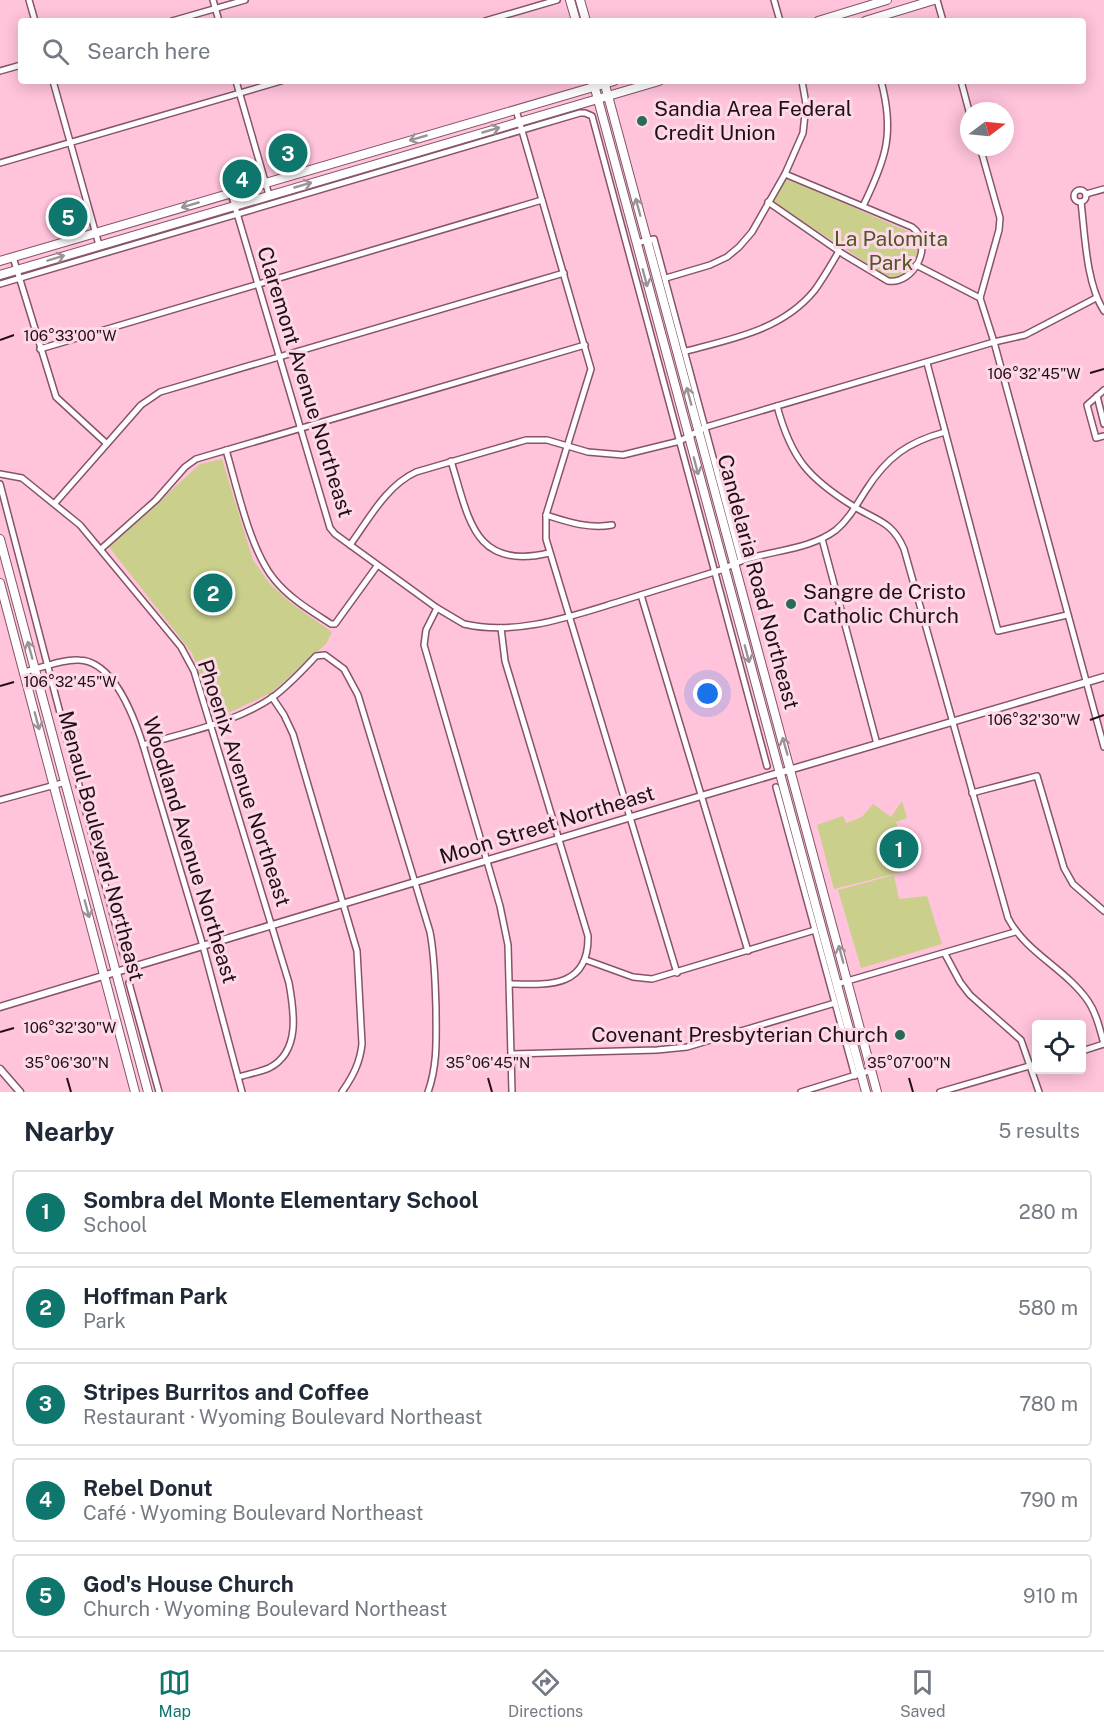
<!DOCTYPE html>
<meta charset="utf-8">
<style>
:root{--surface:#fff;--page:#f2f2f3;--text:#1f2937;--muted:#747a83;--line:#e0e1e3;--accent:#0f766e}
body{margin:0;font-family:"Public Sans",sans-serif;background:var(--page);color:var(--text)}
.controls{position:absolute;right:18px;bottom:18px;display:grid;overflow:hidden;border-radius:6px;box-shadow:0 3px 15px #0003}
.controls button{width:54px;height:54px;display:grid;place-items:center;padding:0;border:0;border-bottom:2px solid var(--line);background:var(--surface);color:var(--text);font:30px sans-serif}
.compass{position:absolute;left:960px;top:102px;width:54px;height:54px;border-radius:50%;background:var(--surface);box-shadow:0 3px 15px #0003;rotate:74deg}
.you{position:absolute;left:708px;top:694px;width:21px;height:21px;margin:-15px;border:4px solid #fff;border-radius:50%;background:#1a73e8;box-shadow:0 0 0 9px #1a73e833}
.badge{display:grid;place-items:center;width:39px;height:39px;border-radius:50%;background:var(--accent);color:#fff;font-size:20px;font-weight:700}
.pin{position:absolute;translate:-50% -50%;border:3px solid #fff;box-shadow:0 2px 6px #0006}
.list{margin:0;padding:0;list-style:none}
h2{display:flex;justify-content:space-between;align-items:center;height:78px;margin:0;padding:0 24px;font-size:26px}
h2 small{font-size:20px;font-weight:400;color:var(--muted)}
.list li{display:grid;grid-template-columns:39px 1fr auto;gap:18px;align-items:center;box-sizing:border-box;height:84px;margin:0 12px 12px;padding:0 12px;border:2px solid var(--line);border-radius:6px}
.list b{display:block;font-size:22px;white-space:nowrap}
.list p{margin:0;font-size:20px;white-space:nowrap;color:var(--muted)}
.list em{font-size:20px;font-style:normal;color:var(--muted)}
.icon{flex:none;width:33px;height:33px;fill:none;stroke:currentColor;stroke-width:2;stroke-linecap:round;stroke-linejoin:round}
.map{position:relative;flex:none;width:1104px;height:1092px;overflow:hidden}
.search{position:absolute;background:var(--surface);box-shadow:0 3px 15px #0003;left:18px;right:18px;top:18px;height:66px;display:flex;align-items:center;gap:15px;box-sizing:border-box;padding:0 21px;border-radius:6px;color:var(--muted);font-size:22px}
.sheet{height:558px;background:var(--surface)}
nav{display:flex;justify-content:space-around;align-items:center;box-sizing:border-box;height:84px;border-top:2px solid var(--line);background:var(--surface);font-size:16px;color:var(--muted)}
nav a{display:grid;justify-items:center;gap:3px}
nav .on{color:var(--accent)}
.map>svg:first-child{display:block}
.green{fill:#cacf8c}
.lines{fill:none;stroke-linecap:round;stroke-linejoin:round}
.minor-casing{stroke:#865369;stroke-width:8}
.tertiary-casing{stroke:#865369;stroke-width:9}
.secondary-casing{stroke:#865369;stroke-width:10}
.minor{stroke:#fff;stroke-width:5}
.tertiary{stroke:#fff;stroke-width:6}
.secondary{stroke:#fff;stroke-width:8}
.oneway{stroke:#9c9397}
.ticks{fill:none;stroke:#220e17;stroke-width:2}
.poi-dot{fill:#296957;stroke:#fdd9e7;stroke-width:2}
.labels{text-anchor:middle;stroke-width:6;stroke-linejoin:round;paint-order:stroke}
.poi-label{font-size:21px;fill:#220e17;stroke:#fdd9e7;text-anchor:start}
.park-label{font-size:21px;fill:#535626;stroke:#fdd9e7}
.street-label{font-size:21px;fill:#220e17;stroke:#fdd9e7}
.ticks-label{font-size:15px;text-anchor:middle;fill:#220e17;stroke:#fdd9e7;stroke-width:6;stroke-linejoin:round;paint-order:stroke}
</style>
<div class="map">
<svg width="1104" height="1092" viewBox="0 0 1104 1092">
<rect width="100%" height="100%" fill="#ffc3dc"/>
<g class="green">
<path d="M785,179h4l120,53c4,4 8,7 9,12 1,9 -8,27 -16,32 -4,2 -9,2 -14,1l-112,-73 -2,-3z"/>
<polygon points="222,459 253,560 270,584 291,603 332,632 326,644 271,693 215,719 192,653 109,547 200,464"/>
<polygon points="902,801 907,818 896,822 902,844 898,849 901,849 906,871 834,889 817,825 843,816 846,823 862,817 873,804 891,817"/>
<polygon points="894,875 899,899 927,896 942,944 861,968 838,890"/>
</g>
<g class="lines">
<g class="minor-casing">
<g id="minor">
<polyline points="29,0 35,21"/>
<polyline points="213,0 219,21"/>
<polyline points="774,0 780,21"/>
<polyline points="937,0 943,21"/>
<polyline points="172,21 245,0"/>
<polyline points="485,21 557,0"/>
<polyline points="0,71 21,65"/>
<polyline points="53,81 99,245"/>
<polyline points="236,81 269,195"/>
<polyline points="961,81 969,111"/>
<polyline points="516,110 591,369 546,515 546,539 677,973"/>
<polyline points="980,147 1000,218 999,230 980,298 994,342 1104,747"/>
<polyline points="0,163 281,81"/>
<circle cx="1080" cy="196" r="6"/>
<path d="M231,193l99,335 5,6 102,74 27,16c52,12 105,-7 154,-22 35,-11 70,-22 106,-33 34,-20 80,-15 112,-39 13,-11 21,-26 30,-40 21,-33 42,-48 79,-58"/>
<polyline points="1086,194 1104,189"/>
<path d="M768,202l75,52 45,27c26,4 47,-37 24,-54l-127,-53"/>
<path d="M1081,202c4,33 5,81 23,109"/>
<path d="M863,206c23,-47 32,-73 18,-125"/>
<polyline points="636,243 654,239 741,561"/>
<polyline points="13,257 56,397 106,443"/>
<polyline points="916,265 980,298"/>
<polyline points="666,278 710,265 727,257 739,247 752,232 785,174 803,133 806,104 802,81"/>
<polyline points="0,284 580,113 585,113 592,116 767,766"/>
<polyline points="40,349 542,200"/>
<path d="M686,351c46,-12 96,-21 128,-60 9,-12 17,-26 25,-40"/>
<polyline points="927,363 998,631 1067,615"/>
<polyline points="1104,390 1087,405 1096,438 1104,436"/>
<polyline points="1097,396 1104,424"/>
<path d="M777,406c14,52 31,72 76,100 24,15 39,15 51,43l104,369c17,34 58,51 80,83 9,13 12,29 16,43"/>
<path d="M226,450c11,37 24,100 48,129 15,19 37,32 57,45h4l42,-58"/>
<path d="M451,461c18,57 22,110 98,92"/>
<path d="M0,474l22,4 58,47 101,122 13,24 95,312c5,28 12,69 -20,85 -9,4 -21,6 -31,9"/>
<polyline points="0,484 124,957"/>
<polyline points="55,503 141,405 160,392 564,273"/>
<path d="M546,515c22,7 42,14 66,10"/>
<polyline points="822,539 877,744"/>
<path d="M350,545c19,-26 36,-59 66,-73l110,-32h21l41,12 35,3 57,-14 26,-14 288,-85 31,-7 71,-37"/>
<polyline points="101,549 156,500 185,467 196,459 585,345"/>
<polyline points="641,595 748,951"/>
<polyline points="437,608 426,630 424,645 500,906 508,945 512,1092"/>
<path d="M501,628l4,33 83,275c1,52 -39,49 -78,48"/>
<path d="M24,672c18,-4 37,-13 55,-12 35,1 55,57 64,85l60,201 39,146"/>
<path d="M272,697l12,18 9,19 64,217 5,93c-2,19 -9,32 -20,48"/>
<path d="M143,745c43,-13 92,-22 130,-48 16,-12 30,-27 43,-41l9,-1 19,14 14,26 72,237c5,26 5,50 6,76 0,29 2,56 -8,84"/>
<polyline points="776,787 855,1076"/>
<polyline points="972,793 1037,776 1064,868 1073,884 1104,911"/>
<polyline points="0,800 66,782"/>
<polyline points="945,954 960,982 970,995 1021,1040 1039,1092"/>
<polyline points="586,960 633,977 652,979 815,930"/>
<polyline points="129,983 159,1092"/>
<polyline points="837,984 1015,932"/>
<polyline points="1082,1051 1104,1044"/>
<polyline points="512,1054 657,1050 687,1047 835,1003"/>
<polyline points="801,1092 872,1070"/>
<polyline points="940,1092 1036,1064"/>
</g>
</g>
<g class="tertiary-casing">
<g id="tertiary">
<polyline points="0,1007 701,796 1104,677"/>
<polyline points="0,1069 20,1092"/>
</g>
</g>
<g class="secondary-casing">
<g id="secondary">
<polyline points="570,0 576,21"/>
<polyline points="580,0 586,21"/>
<polyline points="818,21 887,0"/>
<polyline points="865,21 934,0"/>
<polyline points="593,81 866,1092"/>
<polyline points="604,81 877,1092"/>
<polyline points="0,261 614,81"/>
<polyline points="0,275 659,81"/>
<polyline points="0,539 148,1092"/>
<polyline points="0,583 135,1092"/>
</g>
</g>
<use href="#minor" class="minor"/>
<use href="#tertiary" class="tertiary"/>
<use href="#secondary" class="secondary"/>
</g>
<defs><path id="oneway-shaft" d="M-6 0H5M1.5-3L5.5 0L1.5 3" fill="none" stroke-width="1.6" stroke-linecap="round" stroke-linejoin="round" transform="scale(1.5)"/></defs>
<g class="oneway">
<use href="#oneway-shaft" transform="translate(491 130) rotate(-16)"/>
<use href="#oneway-shaft" transform="translate(418 138) rotate(164)"/>
<use href="#oneway-shaft" transform="translate(303 185) rotate(-16)"/>
<use href="#oneway-shaft" transform="translate(190 205) rotate(164)"/>
<use href="#oneway-shaft" transform="translate(638 207) rotate(-105)"/>
<use href="#oneway-shaft" transform="translate(56 258) rotate(-17)"/>
<use href="#oneway-shaft" transform="translate(645 278) rotate(75)"/>
<use href="#oneway-shaft" transform="translate(689 396) rotate(-105)"/>
<use href="#oneway-shaft" transform="translate(696 466) rotate(75)"/>
<use href="#oneway-shaft" transform="translate(30 650) rotate(-105)"/>
<use href="#oneway-shaft" transform="translate(747 654) rotate(75)"/>
<use href="#oneway-shaft" transform="translate(37 721) rotate(75)"/>
<use href="#oneway-shaft" transform="translate(785 746) rotate(-106)"/>
<use href="#oneway-shaft" transform="translate(87 909) rotate(75)"/>
<use href="#oneway-shaft" transform="translate(841 954) rotate(-105)"/>
</g>
<path class="ticks" d="M0,340l14,-5M1090,373l14,-4M0,686l14,-4M1090,720l14,-5M0,1032l14,-4M67,1078l4,14M488,1078l4,14M909,1078l4,14"/>
<g class="poi-dot">
<circle cx="642" cy="121" r="6"/>
<circle cx="791" cy="604" r="6"/>
<circle cx="900" cy="1035" r="6"/>
</g>
<g class="labels">
<g class="poi-label">
<text x="654" y="116">Sandia Area Federal<tspan x="654" dy="24">Credit Union</tspan></text>
<text x="803" y="599">Sangre de Cristo<tspan x="803" dy="24">Catholic Church</tspan></text>
<text x="888" y="1042" text-anchor="end">Covenant Presbyterian Church</text>
</g>
<g class="park-label">
<text x="891" y="246">La Palomita<tspan x="891" dy="24">Park</tspan></text>
</g>
<g class="street-label">
<text transform="translate(305 382) rotate(73)" y="7">Claremont Avenue Northeast</text>
<text transform="translate(758 582) rotate(75)" y="7">Candelaria Road Northeast</text>
<text transform="translate(244 783) rotate(72)" y="7">Phoenix Avenue Northeast</text>
<text transform="translate(547 825) rotate(-17)" y="7">Moon Street Northeast</text>
<text transform="translate(101 846) rotate(75)" y="7">Menaul Boulevard Northeast</text>
<text transform="translate(190 850) rotate(73)" y="7">Woodland Avenue Northeast</text>
</g>
</g>
<g class="ticks-label">
<text x="70" y="341">106°33'00"W</text>
<text x="1034" y="379">106°32'45"W</text>
<text x="70" y="687">106°32'45"W</text>
<text x="1034" y="725">106°32'30"W</text>
<text x="70" y="1033">106°32'30"W</text>
<text x="67" y="1068">35°06'30"N</text>
<text x="488" y="1068">35°06'45"N</text>
<text x="909" y="1068">35°07'00"N</text>
</g>
</svg>
<div class="controls">
<button><svg class="icon" aria-label="locate" viewBox="0 0 24 24"><circle cx="12" cy="12" r="6"/><path d="M12 2v4M12 18v4M2 12h4M18 12h4"/></svg></button>
</div>
<svg class="compass" viewBox="-18 -18 36 36"><path d="M0-13l5 13h-10z" fill="#e53935"/><path d="M0 13l5-13h-10z" fill="#747a83"/></svg>
<div class="you"></div>
<div class="pin badge" style="left:899px;top:849px">1</div>
<div class="pin badge" style="left:213px;top:593px">2</div>
<div class="pin badge" style="left:288px;top:153px">3</div>
<div class="pin badge" style="left:242px;top:179px">4</div>
<div class="pin badge" style="left:68px;top:217px">5</div>
<div class="search"><svg class="icon" aria-label="search" viewBox="0 0 24 24"><circle cx="10" cy="10" r="6"/><path d="M15 15l6 6"/></svg>Search here</div>
</div>
<section class="sheet">
<h2>Nearby<small>5 results</small></h2>
<ul class="list">
<li><span class="badge">1</span><div><b>Sombra del Monte Elementary School</b><p>School</p></div><em>280 m</em></li>
<li><span class="badge">2</span><div><b>Hoffman Park</b><p>Park</p></div><em>580 m</em></li>
<li><span class="badge">3</span><div><b>Stripes Burritos and Coffee</b><p>Restaurant · Wyoming Boulevard Northeast</p></div><em>780 m</em></li>
<li><span class="badge">4</span><div><b>Rebel Donut</b><p>Café · Wyoming Boulevard Northeast</p></div><em>790 m</em></li>
<li><span class="badge">5</span><div><b>God's House Church</b><p>Church · Wyoming Boulevard Northeast</p></div><em>910 m</em></li>
</ul>
</section>
<nav>
<a class="on"><svg class="icon" aria-label="map" viewBox="0 0 24 24"><path d="M3 6l6-2 6 2 6-2v14l-6 2-6-2-6 2zM9 4v14M15 6v14"/></svg>Map</a>
<a><svg class="icon" aria-label="directions" viewBox="0 0 24 24"><path d="M12 3l9 9-9 9-9-9zM9 14v-3h6M13 9l2 2-2 2"/></svg>Directions</a>
<a><svg class="icon" aria-label="saved" viewBox="0 0 24 24"><path d="M7 4h10v16l-5-4-5 4z"/></svg>Saved</a>
</nav>
